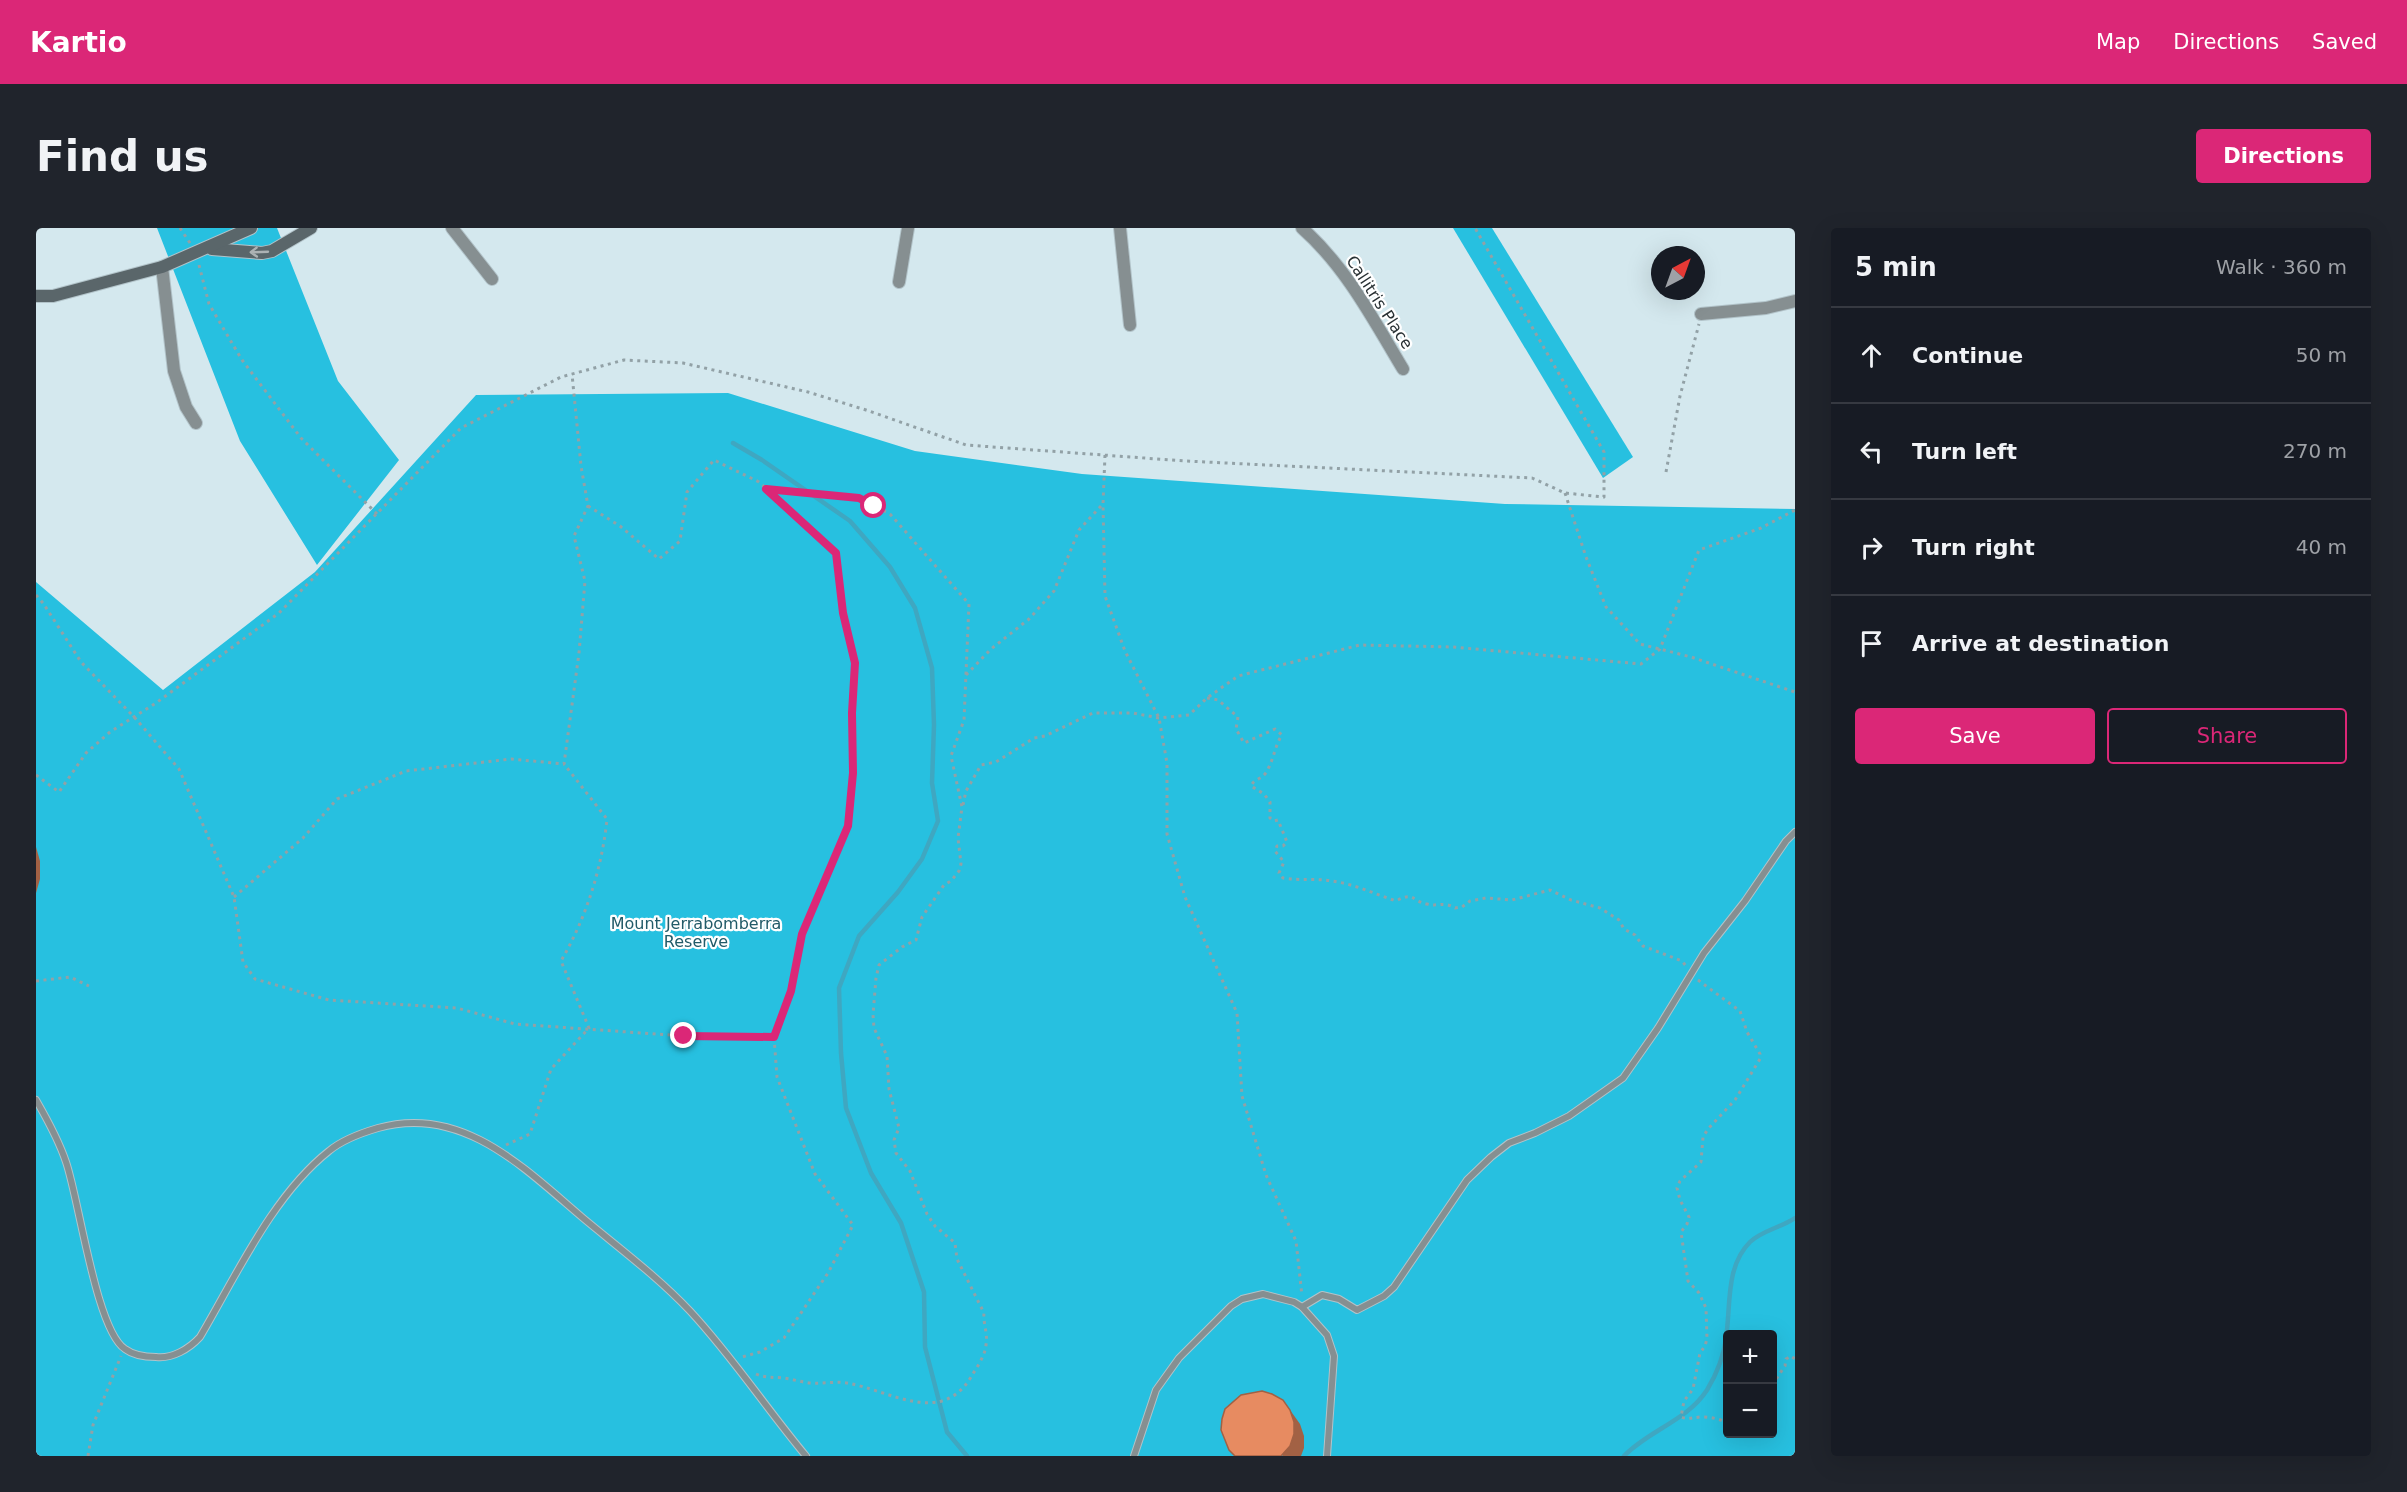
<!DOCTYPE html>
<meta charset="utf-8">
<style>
:root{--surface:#171b24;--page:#20242c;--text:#f1f3f6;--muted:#9ea1a6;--line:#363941;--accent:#db2777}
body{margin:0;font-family:"DejaVu Sans",sans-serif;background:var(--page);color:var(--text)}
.controls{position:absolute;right:18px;bottom:18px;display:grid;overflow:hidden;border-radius:6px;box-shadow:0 6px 24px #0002}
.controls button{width:54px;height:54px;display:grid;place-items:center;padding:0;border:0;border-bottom:2px solid var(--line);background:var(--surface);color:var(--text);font:30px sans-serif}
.compass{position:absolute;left:1615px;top:18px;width:54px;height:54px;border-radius:50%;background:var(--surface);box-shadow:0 6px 24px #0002;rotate:41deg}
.stop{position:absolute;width:18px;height:18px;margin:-14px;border:4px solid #db2777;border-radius:50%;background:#fff}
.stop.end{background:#db2777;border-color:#fff;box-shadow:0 2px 6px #0008}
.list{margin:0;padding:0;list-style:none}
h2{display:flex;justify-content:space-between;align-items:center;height:78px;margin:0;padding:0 24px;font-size:26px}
h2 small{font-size:20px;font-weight:400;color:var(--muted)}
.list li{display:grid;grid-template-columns:39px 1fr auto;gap:18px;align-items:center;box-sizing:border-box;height:96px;padding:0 24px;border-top:2px solid var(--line)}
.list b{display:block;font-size:22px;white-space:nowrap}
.list em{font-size:20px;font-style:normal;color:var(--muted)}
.actions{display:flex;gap:12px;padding:18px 24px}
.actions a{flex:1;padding:14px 0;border:2px solid var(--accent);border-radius:6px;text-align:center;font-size:21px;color:var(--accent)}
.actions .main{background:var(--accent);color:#fff}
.icon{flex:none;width:33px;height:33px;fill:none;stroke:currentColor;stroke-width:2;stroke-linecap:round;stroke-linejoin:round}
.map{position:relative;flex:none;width:1759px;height:1228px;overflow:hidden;border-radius:6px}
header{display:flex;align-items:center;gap:36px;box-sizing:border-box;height:84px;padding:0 30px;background:var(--accent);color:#fff}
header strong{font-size:28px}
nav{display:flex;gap:33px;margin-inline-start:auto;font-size:21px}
.intro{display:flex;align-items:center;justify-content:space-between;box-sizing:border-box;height:144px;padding:0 36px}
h1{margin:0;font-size:42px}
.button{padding:15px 27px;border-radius:6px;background:var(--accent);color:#fff;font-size:21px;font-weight:700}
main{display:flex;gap:36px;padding:0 36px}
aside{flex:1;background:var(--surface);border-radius:6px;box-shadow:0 6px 24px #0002}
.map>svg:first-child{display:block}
.forest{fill:#27c0e0;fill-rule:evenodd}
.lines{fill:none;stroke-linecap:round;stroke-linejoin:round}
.stream{stroke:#3fa7c1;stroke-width:4.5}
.lane-casing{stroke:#b2c3c9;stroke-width:8}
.street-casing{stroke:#b2c3c9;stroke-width:14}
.secondary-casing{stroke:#b2c3c9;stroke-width:14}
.path{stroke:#92a1a6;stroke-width:3;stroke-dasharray:3 4.5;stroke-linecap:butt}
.lane{stroke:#868f91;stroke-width:6}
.street{stroke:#868f91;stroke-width:12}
.secondary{stroke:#5a666a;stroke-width:12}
.shaded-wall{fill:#a26144}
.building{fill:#e78b61;stroke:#a26144;stroke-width:1.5}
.oneway{stroke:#acb2b4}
.route{stroke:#db2777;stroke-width:8}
.labels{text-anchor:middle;stroke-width:4.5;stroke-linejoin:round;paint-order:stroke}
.street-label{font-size:16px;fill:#293134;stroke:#fff}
.park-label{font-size:16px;fill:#225b69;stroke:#fff}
</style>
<header>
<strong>Kartio</strong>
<nav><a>Map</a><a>Directions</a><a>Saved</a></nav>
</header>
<div class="intro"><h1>Find us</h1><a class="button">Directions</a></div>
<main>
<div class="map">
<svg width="1759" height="1228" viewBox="0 0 1759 1228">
<rect width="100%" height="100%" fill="#d4e8ee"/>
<g class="forest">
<polygon points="121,0 241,0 302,153 363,232 281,337 204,213"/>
<polygon points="1417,0 1456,0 1597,229 1567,250"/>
<path d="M692,165l187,58 167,23 423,30 290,5v947h-1759v-874l127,108 152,-118 161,-177zM1692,1106h44v100h-44z"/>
</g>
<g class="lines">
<g class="stream">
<polyline points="697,215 726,232 814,293 854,339 879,380 896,440 898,497 896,555 902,593 886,631 862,664 823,708 803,760 805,825 810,880 835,945 865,995 888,1064 889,1119 911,1204 931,1228"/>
<path d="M1588,1228c25,-26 63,-35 83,-66 9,-15 17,-35 19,-52 5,-32 -1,-71 24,-96 11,-11 32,-15 45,-24"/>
</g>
<g class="lane-casing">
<g id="lane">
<path d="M0,872c11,19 23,41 30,62 13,37 30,168 59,187 8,6 21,8 31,8 16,2 33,-8 44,-20 36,-61 73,-142 129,-186 13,-11 32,-18 49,-23 84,-24 146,40 205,90 36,30 75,59 107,93 42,45 76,97 116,145"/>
<polyline points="1266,1079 1286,1067 1303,1071 1321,1082 1348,1068 1358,1059 1431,952 1455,929 1473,915 1499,905 1533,888 1587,850 1622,800 1668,725 1709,673 1750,613 1759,604"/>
<polyline points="1098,1228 1120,1162 1143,1130 1195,1078 1206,1071 1227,1066 1258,1074 1266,1079 1291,1107 1298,1128 1291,1228"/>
</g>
</g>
<g class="street-casing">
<g id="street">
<polyline points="416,0 456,51"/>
<polyline points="1084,0 1094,97"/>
<path d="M1266,0c44,39 71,91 101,141"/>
<polyline points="126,39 138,143 150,179 160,195"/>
<polyline points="863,54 872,0"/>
<polyline points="1665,86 1730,80 1759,73"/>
</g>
</g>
<g class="secondary-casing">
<g id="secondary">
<polyline points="176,21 226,25 236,23 275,0"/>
<polyline points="0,68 17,68 126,39 215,0"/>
</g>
</g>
<g class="path">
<polyline points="144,0 154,15"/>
<polyline points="163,37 173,76 206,132 265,210 341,286"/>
<polyline points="1069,227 1067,276 1069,368 1089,423 1123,490 1131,535 1131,606 1149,669 1201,785 1206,868 1230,947 1260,1013 1266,1068"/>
<polyline points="1630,244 1644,168 1663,96"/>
<polyline points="1529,265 1550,329 1570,379 1604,416 1655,429 1759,464"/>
<polyline points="552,278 584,298 623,331 644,313 651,264 678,232 723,254 800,325 807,385 819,435 816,485 817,545 811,598 766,706 755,763 738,809 741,849 779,946 817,997 792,1045 748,1110 724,1124 706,1129"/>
<polyline points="0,367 7,375 45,434 99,490 143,541 198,669 207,734 219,751 293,772 421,780 479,796 648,808 738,809"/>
<polyline points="930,447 955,421 993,391 1018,363 1043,302 1065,278"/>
<path d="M1171,470l11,2 20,17 -2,12 8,14 31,-14 7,6c-8,12 -8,26 -17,39 -5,6 -11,5 -14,12l13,8 6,8v16l4,3 4,-1 9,22 -4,4h-6l-2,5 9,11 -5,11 4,5c17,3 33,0 49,3 22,3 43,13 64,20 19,-10 15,0 31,3 11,3 16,-3 28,4l7,-1 8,-6 16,-3 26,2 38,-10 21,10 29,8 19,12 5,9 11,6 8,11 39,15 4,5"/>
<polyline points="0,547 23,564 50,525 74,504 120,475 243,385 425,200 525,149 588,132 647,135 772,164 830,182 930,217 1149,233 1496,250 1529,265 1568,269 1568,224 1439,0"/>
<polyline points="927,577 930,563 945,537 960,534 998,510 1009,508 1057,485 1097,485 1123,490 1153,487 1171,470 1202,448 1324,417 1417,419 1605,436 1624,421 1663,322 1725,300 1759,282"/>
<polyline points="198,669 267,610 301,571 370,543 475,531 528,536 543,425 549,353 538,308 552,278 545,238 536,146"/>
<path d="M1662,752l42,31 7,21 13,22v5l-25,41 -27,29 -5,8 -2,25 -21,19 -3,7 3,12 9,17 -2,7 -6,8 7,49 11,12 7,15 1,31 -2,7 -5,7 -7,36 -9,12 -3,16c7,3 13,0 21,0 9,0 18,2 26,6"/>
<polyline points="0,753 34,749 53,758"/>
<path d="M470,917l24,-11 21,-65 38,-41 -28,-67c25,-43 41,-93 46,-142l-43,-55"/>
<path d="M720,1146c9,4 17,3 27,4 9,1 18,4 27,5 13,1 24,-2 37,0 42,7 94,44 124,-6 6,-10 14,-21 15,-32 2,-12 -3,-21 -2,-32l-27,-54 -2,-16 -20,-17 -8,-12 -17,-43 -14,-18 -2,-13 5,-12 -10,-39 -2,-33 -13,-28 -1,-13 3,-37 3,-13 23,-18 14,-7 6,-23 22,-32 7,-4 8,-10 2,-7 -3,-26 4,-31 -11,-51 13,-36 5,-116 -79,-90 -31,-16 -93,-9"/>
<polyline points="1736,1157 1749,1138 1750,1131 1755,1128 1759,1131"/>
<polyline points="52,1228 57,1197 85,1128"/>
</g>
<use href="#lane" class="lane"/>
<use href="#street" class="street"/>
<use href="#secondary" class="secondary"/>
</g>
<g class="shaded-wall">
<polygon points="0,619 4,633 4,651 0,665"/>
<polygon points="1254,1182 1264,1196 1268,1208 1268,1220 1265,1228 1247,1228 1246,1227"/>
</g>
<polygon class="building" points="1226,1163 1236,1166 1247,1172 1254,1182 1258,1194 1258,1206 1254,1218 1245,1228 1199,1228 1193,1222 1185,1202 1186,1191 1189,1181 1205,1167"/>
<defs><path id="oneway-shaft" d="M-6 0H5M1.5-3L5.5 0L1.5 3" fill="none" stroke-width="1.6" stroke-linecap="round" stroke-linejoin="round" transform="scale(1.5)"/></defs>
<use class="oneway" href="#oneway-shaft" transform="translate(223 24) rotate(178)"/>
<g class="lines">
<polyline class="route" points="648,808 738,809 755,763 766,706 812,598 817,545 816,485 819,435 807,385 800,325 730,261 823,270 838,278"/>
</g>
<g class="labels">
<g class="street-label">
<text transform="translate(1344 74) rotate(57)" y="6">Callitris Place</text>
</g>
<g class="park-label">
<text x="660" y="701">Mount Jerrabomberra<tspan x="660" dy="18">Reserve</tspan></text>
</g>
</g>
</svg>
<div class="controls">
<button>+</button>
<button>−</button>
</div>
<svg class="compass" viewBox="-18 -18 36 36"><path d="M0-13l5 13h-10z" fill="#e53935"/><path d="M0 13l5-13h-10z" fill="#9ea1a6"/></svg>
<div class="stop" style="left:838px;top:278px"></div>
<div class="stop end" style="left:648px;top:808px"></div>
</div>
<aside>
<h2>5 min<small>Walk · 360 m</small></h2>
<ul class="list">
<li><svg class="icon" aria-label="ahead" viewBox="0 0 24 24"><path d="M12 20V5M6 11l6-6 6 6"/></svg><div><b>Continue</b></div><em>50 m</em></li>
<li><svg class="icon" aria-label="left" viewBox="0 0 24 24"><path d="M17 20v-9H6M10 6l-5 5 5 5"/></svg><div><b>Turn left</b></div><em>270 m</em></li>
<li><svg class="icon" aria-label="right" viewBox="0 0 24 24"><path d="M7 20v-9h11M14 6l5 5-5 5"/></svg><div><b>Turn right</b></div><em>40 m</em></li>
<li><svg class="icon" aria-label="arrive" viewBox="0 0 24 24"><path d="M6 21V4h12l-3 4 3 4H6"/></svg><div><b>Arrive at destination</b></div></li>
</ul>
<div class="actions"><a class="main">Save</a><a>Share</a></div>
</aside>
</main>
